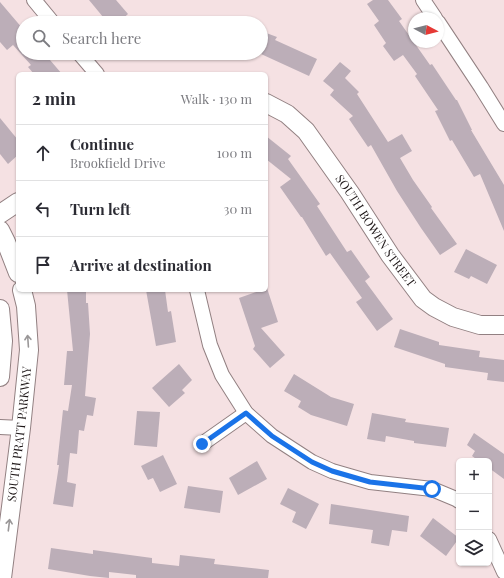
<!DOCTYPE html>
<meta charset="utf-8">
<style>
:root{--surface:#fff;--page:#f2f2f3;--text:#2b2b33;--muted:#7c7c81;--line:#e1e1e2}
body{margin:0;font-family:"Playfair Display",serif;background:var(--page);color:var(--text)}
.controls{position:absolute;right:12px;bottom:12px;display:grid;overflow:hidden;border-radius:6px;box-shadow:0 1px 3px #0004}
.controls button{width:36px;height:36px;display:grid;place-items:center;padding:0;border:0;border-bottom:1px solid var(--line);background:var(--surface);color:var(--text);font:20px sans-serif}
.compass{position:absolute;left:408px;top:12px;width:36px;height:36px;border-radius:50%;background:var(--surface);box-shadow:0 1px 3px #0004;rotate:97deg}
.stop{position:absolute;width:12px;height:12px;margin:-9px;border:3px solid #1a73e8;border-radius:50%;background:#fff}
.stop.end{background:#1a73e8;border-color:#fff;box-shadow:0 1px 4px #0008}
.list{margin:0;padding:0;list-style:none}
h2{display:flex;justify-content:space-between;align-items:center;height:52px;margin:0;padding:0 16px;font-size:17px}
h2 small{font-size:13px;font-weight:400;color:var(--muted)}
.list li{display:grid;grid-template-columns:26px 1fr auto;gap:12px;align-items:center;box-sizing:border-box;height:56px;padding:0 16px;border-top:1px solid var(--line)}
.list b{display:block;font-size:15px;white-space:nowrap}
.list p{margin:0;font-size:13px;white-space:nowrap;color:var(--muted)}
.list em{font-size:13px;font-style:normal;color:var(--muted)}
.icon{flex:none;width:22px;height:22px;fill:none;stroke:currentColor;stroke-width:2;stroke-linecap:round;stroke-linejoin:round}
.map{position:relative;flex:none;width:504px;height:578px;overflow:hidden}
.search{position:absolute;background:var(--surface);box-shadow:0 1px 3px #0004;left:16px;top:16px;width:252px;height:44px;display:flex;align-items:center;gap:10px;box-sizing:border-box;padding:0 14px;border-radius:22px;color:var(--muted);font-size:15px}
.panel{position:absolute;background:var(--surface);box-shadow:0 1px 3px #0004;left:16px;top:72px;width:252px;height:220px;border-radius:6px}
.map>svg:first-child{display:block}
.building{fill:#bcaeb8}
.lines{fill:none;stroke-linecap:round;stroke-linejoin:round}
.minor-casing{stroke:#928082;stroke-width:16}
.tertiary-casing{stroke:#928082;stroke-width:20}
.minor{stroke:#fff;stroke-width:14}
.tertiary{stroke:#fff;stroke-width:18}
.oneway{stroke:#9a9798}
.route{stroke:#1a73e8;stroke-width:5}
.labels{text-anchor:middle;stroke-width:3;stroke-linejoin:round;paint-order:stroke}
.street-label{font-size:12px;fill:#1f1819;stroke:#fcf0f1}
</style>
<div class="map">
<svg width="504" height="578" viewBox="0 0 504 578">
<rect width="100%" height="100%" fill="#f5e1e3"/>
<g class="building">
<polygon points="89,0 116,0 128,14 118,23 108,23"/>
<polygon points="373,0 388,0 402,19 399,21 430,65 432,64 456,100 457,100 472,130 471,130 504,185 504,231 480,174 474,177 452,140 450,141 435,111 438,110 415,76 417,74 403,55 394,61 383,46 386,43 374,25 379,21 367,4"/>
<polygon points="0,2 23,29 23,53 44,53 62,74 34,74 28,67 31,65 13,45 7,50 0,42"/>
<polygon points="261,31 277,37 275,40 317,59 309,76 261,54"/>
<polygon points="340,62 351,71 345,78 359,92 357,94 388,142 402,134 412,151 400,158 413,180 432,207 431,208 457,244 440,255 421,228 397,191 371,145 368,147 349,119 353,116 330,95 334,90 323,81"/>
<polygon points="0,118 18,140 18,155 8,164 0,154"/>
<polygon points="266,136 291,156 288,159 320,204 317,206 347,252 351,250 370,277 365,281 393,319 377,331 356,302 362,298 330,253 326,256 302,217 301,217 280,187 291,179 266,159"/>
<polygon points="466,249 497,265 487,284 471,276 469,279 454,272"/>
<polygon points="267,288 278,322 261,328 285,355 270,368 253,349 255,346 239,298 262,290 266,290"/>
<polygon points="67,290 86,290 86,303 88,303 90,334 85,396 96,398 93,416 87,415 84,431 79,430 77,454 70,453 67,482 76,484 73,507 53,504 59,465 57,465 63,410 68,411 72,385 64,385 67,351 73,351"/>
<polygon points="146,290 165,290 168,312 171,311 176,342 156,346"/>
<polygon points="400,329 439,342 439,345 480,351 479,357 504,360 504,382 487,380 488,373 445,367 445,364 394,347"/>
<polygon points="179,364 192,380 182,390 185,393 169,407 152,388"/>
<polygon points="294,374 331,397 354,404 347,426 311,415 298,407 301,401 284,391"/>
<polygon points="137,411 160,412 157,447 134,445"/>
<polygon points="372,413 406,419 405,422 449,428 446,447 414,443 414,441 386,436 385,442 367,439"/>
<polygon points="474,433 504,454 504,479 489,468 489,461 479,461 472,456 475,451 467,445"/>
<polygon points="163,455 177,484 160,492 153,478 148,480 141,466"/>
<polygon points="257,461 267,479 238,495 229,478"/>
<polygon points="188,486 223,491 220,513 184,508"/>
<polygon points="288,488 319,504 306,529 292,522 296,512 280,504"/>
<polygon points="331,504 409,516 407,532 392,530 389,546 371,543 373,530 329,524"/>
<polygon points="433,518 459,538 446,556 420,536"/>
<polygon points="51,548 93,554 93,550 152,558 152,563 179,566 180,555 215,559 214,564 269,570 268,578 136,578 136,575 109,572 109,578 90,576 48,569"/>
</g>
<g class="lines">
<g class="minor-casing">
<g id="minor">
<polyline points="34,0 53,23"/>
<polyline points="423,0 435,18"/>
<polyline points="438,22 481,87 504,124"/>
<polyline points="79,53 97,74"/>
<polyline points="197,290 210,345 222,375 246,413 272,436 312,462 332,471 370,482 432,489 456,499 459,501"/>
<polyline points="0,427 21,428"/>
<polyline points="202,444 246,413"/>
<polyline points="489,539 504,572"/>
</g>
</g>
<g class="tertiary-casing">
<g id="tertiary">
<path id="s1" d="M266,103l21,11 19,17 44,62 40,62 33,44 11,8 19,10 27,8h24"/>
<polyline points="0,214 18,202"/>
<polyline points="0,230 6,242 18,273"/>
<polyline points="0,309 3,341 0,377"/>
<path id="s2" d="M2,578l19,-150 8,-78 -3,-44 -4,-16"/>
</g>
</g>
<use href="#minor" class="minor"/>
<use href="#tertiary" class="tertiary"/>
</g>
<defs><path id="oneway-shaft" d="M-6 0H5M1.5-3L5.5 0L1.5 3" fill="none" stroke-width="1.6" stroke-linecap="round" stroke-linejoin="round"/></defs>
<g class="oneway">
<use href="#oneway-shaft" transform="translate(28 341) rotate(-94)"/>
<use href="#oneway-shaft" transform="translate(9 525) rotate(-83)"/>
</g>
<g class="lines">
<polyline class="route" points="202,444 246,413 272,436 312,462 332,471 370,482 432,489"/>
</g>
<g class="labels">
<g class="street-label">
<text dy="4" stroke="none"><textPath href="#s1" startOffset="171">SOUTH BOWEN STREET</textPath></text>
<text dy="4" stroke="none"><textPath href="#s2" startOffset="145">SOUTH PRATT PARKWAY</textPath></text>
</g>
</g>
</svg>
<div class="controls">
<button>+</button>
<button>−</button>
<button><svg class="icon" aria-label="layers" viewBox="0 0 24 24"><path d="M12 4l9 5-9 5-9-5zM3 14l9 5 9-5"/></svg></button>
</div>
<svg class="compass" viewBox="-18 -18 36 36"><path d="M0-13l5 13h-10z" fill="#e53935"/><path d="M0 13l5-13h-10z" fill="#7c7c81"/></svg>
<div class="stop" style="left:432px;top:489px"></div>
<div class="stop end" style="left:202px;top:444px"></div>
<div class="search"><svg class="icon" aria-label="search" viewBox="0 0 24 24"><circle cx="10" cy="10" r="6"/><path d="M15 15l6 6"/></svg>Search here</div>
<section class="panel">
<h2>2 min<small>Walk · 130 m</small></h2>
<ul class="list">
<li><svg class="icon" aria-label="ahead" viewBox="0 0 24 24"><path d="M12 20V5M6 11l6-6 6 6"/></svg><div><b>Continue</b><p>Brookfield Drive</p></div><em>100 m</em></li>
<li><svg class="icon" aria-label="left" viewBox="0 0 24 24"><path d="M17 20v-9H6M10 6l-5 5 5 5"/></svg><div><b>Turn left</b></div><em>30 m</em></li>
<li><svg class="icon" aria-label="arrive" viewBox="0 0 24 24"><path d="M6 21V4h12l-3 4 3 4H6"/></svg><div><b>Arrive at destination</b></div></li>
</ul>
</section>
</div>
